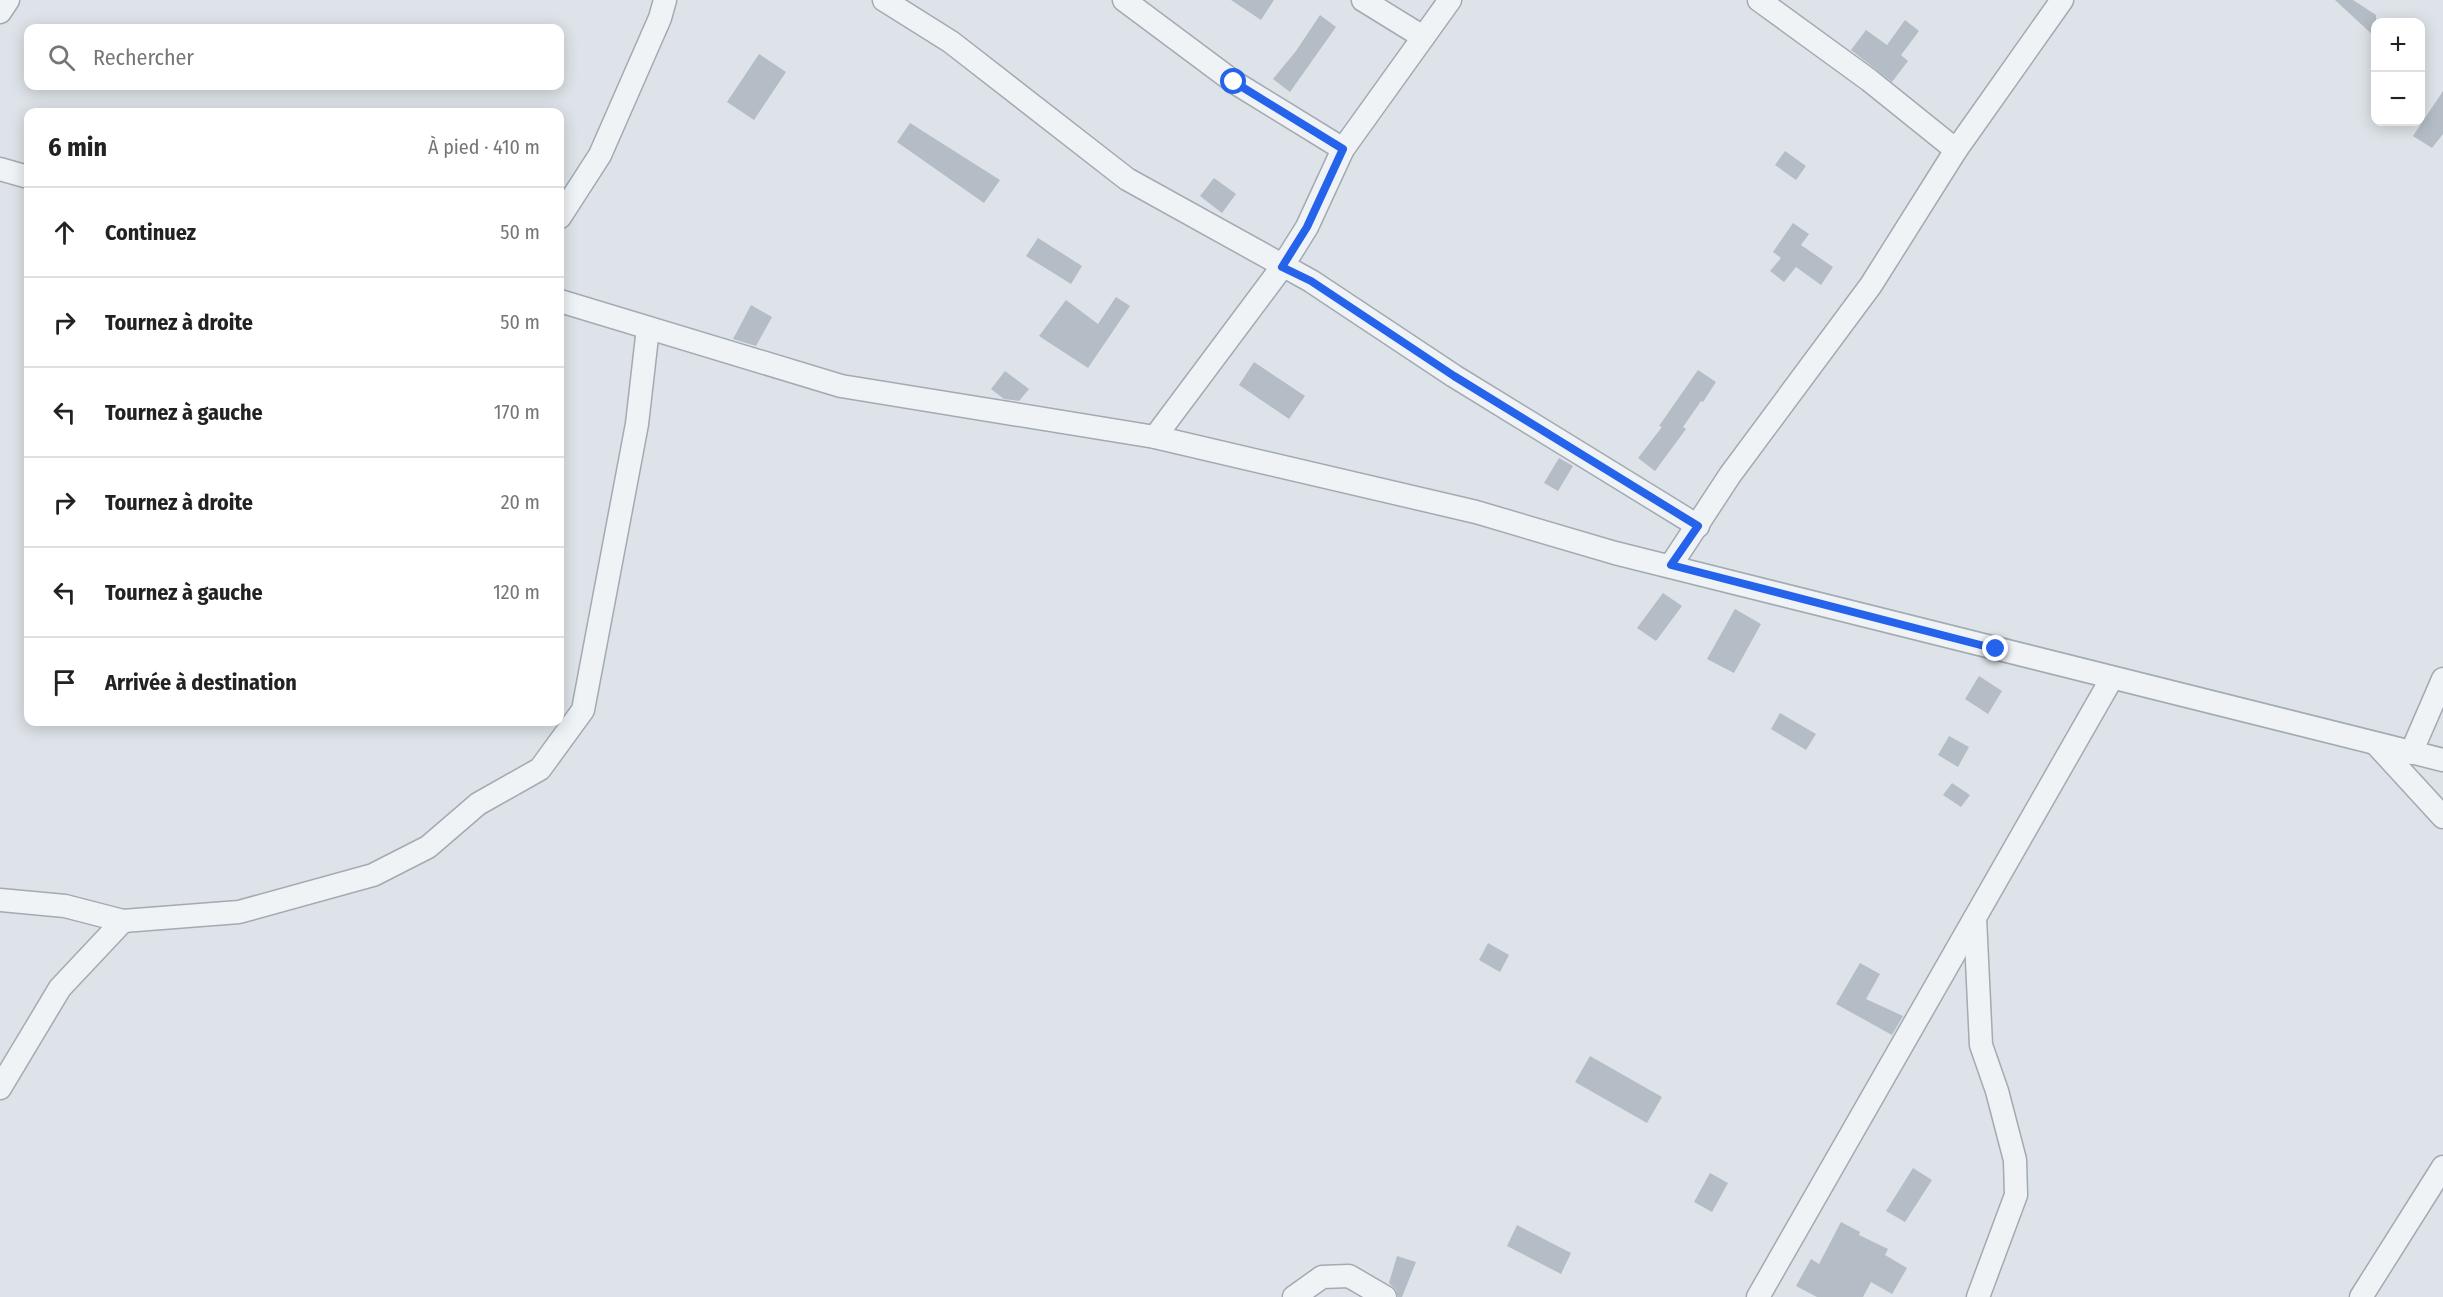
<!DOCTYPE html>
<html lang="fr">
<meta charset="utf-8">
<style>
:root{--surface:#fff;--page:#f2f2f2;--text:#222;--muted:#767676;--line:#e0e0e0}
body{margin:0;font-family:"Fira Sans Condensed",sans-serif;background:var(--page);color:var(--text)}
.controls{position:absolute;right:18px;top:18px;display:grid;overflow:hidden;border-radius:12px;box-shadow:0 3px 15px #0003}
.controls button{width:54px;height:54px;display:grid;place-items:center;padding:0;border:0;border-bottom:2px solid var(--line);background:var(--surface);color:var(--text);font:30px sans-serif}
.stop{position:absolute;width:18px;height:18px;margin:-14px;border:4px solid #2563eb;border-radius:50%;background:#fff}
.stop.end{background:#2563eb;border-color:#fff;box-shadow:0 2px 6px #0008}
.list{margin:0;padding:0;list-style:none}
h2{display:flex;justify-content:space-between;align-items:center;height:78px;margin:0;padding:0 24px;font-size:26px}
h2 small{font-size:20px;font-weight:400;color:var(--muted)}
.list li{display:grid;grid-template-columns:39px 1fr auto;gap:18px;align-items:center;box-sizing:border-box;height:90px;padding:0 24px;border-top:2px solid var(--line)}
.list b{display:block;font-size:22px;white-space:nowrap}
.list em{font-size:20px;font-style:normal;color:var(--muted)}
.icon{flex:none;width:33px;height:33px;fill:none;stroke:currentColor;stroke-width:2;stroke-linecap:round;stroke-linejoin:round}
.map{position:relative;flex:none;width:2443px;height:1297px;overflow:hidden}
.search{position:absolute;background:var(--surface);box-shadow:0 3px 15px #0003;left:24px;top:24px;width:540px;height:66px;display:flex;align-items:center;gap:15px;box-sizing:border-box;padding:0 21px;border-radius:12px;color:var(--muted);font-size:22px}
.panel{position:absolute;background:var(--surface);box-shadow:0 3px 15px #0003;left:24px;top:108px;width:540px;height:618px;border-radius:12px}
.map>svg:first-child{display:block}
.building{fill:#b4bdc5}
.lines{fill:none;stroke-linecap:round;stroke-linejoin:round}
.street-casing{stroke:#a2aab2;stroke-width:25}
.street{stroke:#f0f3f6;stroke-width:22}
.route{stroke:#2563eb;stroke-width:8}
</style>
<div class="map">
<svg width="2443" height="1297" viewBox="0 0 2443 1297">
<rect width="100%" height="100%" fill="#dde3e8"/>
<g class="building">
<polygon points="1231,0 1274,0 1261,20"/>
<polygon points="2335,0 2353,0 2376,15 2376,38"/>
<polygon points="1320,15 1336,27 1290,92 1273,79 1296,51"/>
<polygon points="1905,20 1919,31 1901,55 1908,61 1892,82 1851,50 1866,30 1887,45"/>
<polygon points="759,54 786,72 754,120 727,102"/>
<polygon points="2443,91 2443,134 2432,148 2413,136"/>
<polygon points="910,123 1000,180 984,203 897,142"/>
<polygon points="1785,151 1806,166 1796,180 1775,165"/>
<polygon points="1214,178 1236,194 1222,213 1200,196"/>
<polygon points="1793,223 1809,234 1801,245 1833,267 1821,285 1796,267 1784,282 1770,271 1781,258 1773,252"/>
<polygon points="1038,238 1082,266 1071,284 1026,256"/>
<polygon points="1116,297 1130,306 1088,368 1039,336 1066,300 1098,324"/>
<polygon points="751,305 772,317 756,346 733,339"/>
<polygon points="1254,362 1305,396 1289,419 1239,385"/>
<polygon points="1698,370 1716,382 1703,402 1701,401 1683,427 1686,429 1655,471 1638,458 1662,427 1659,426"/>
<polygon points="1005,371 1029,389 1019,401 1004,399 991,389"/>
<polygon points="1559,458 1573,466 1558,491 1544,483"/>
<polygon points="1663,593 1682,606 1656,641 1637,628"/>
<polygon points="1735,609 1761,624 1734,673 1707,659"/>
<polygon points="1979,676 2002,691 1988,714 1965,699"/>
<polygon points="1780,713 1816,734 1806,750 1771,729"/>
<polygon points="1949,736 1969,747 1958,767 1938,755"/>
<polygon points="1952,783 1970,795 1961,807 1943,795"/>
<polygon points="1488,943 1509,955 1500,972 1479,960"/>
<polygon points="1860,963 1880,974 1866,999 1903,1016 1892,1035 1836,1004"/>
<polygon points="1590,1056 1662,1097 1647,1123 1575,1082"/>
<polygon points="1913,1168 1932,1180 1905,1222 1886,1211"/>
<polygon points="1710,1173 1728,1183 1712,1212 1694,1202"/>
<polygon points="1841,1222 1860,1232 1859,1235 1888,1249 1885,1255 1907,1268 1892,1294 1871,1282 1863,1297 1817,1297 1796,1286 1811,1259 1819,1264"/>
<polygon points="1517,1225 1571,1253 1561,1274 1507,1246"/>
<polygon points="1397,1256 1416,1262 1402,1297 1398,1297 1396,1290 1389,1283"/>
</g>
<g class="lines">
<g class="street-casing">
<g id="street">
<polyline points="884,0 951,42 1127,179 1311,281 1454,376 1698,526"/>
<polyline points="1124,0 1234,82 1343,149"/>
<polyline points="1363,0 1423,37"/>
<polyline points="1759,0 1869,80 1956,150"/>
<polyline points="0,12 8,0"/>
<polyline points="0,169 28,177"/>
<polyline points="560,217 600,155 660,18 665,0"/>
<polyline points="560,301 841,386 1155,437 1476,512 1615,553 2443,760"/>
<polyline points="1155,437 1282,267 1307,227 1343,149 1450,0"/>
<polyline points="1671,565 1730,475 1871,285 1956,150 2062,0"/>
<polyline points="2376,744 2443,817"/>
<polyline points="2411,753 2443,679"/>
<polyline points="0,900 65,906 123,921 239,912 373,875 428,847 478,804 540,769 583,710 637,424 648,328"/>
<polyline points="1975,918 1981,1045 1997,1091 2015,1160 2016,1195 1978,1297"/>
<polyline points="0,1088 60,988 123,921"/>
<polyline points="1294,1297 1322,1277 1349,1276 1385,1297"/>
<polyline points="1758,1297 2112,678"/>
<polyline points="2361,1297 2443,1167"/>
</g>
</g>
<use href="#street" class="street"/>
</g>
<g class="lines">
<polyline class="route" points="1234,82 1343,149 1307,227 1282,267 1311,281 1454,376 1698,526 1671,565 1996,649"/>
</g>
</svg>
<div class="controls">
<button>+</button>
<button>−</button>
</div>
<div class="stop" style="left:1234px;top:82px"></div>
<div class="stop end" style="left:1996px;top:649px"></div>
<div class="search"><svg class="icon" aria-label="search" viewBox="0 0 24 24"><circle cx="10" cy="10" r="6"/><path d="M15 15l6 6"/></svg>Rechercher</div>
<section class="panel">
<h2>6 min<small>À pied · 410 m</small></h2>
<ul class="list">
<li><svg class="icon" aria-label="ahead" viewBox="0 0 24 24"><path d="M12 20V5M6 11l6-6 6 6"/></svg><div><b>Continuez</b></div><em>50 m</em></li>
<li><svg class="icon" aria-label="right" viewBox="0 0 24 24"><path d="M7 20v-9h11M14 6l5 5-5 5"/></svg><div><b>Tournez à droite</b></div><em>50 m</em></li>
<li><svg class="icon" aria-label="left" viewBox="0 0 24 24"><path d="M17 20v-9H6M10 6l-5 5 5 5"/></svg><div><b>Tournez à gauche</b></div><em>170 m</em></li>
<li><svg class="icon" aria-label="right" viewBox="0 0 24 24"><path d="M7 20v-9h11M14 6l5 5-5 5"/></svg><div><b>Tournez à droite</b></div><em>20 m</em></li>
<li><svg class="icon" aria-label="left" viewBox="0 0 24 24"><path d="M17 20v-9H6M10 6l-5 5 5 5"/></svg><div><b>Tournez à gauche</b></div><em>120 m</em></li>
<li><svg class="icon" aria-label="arrive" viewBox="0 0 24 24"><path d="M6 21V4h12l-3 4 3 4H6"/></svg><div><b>Arrivée à destination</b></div></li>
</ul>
</section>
</div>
